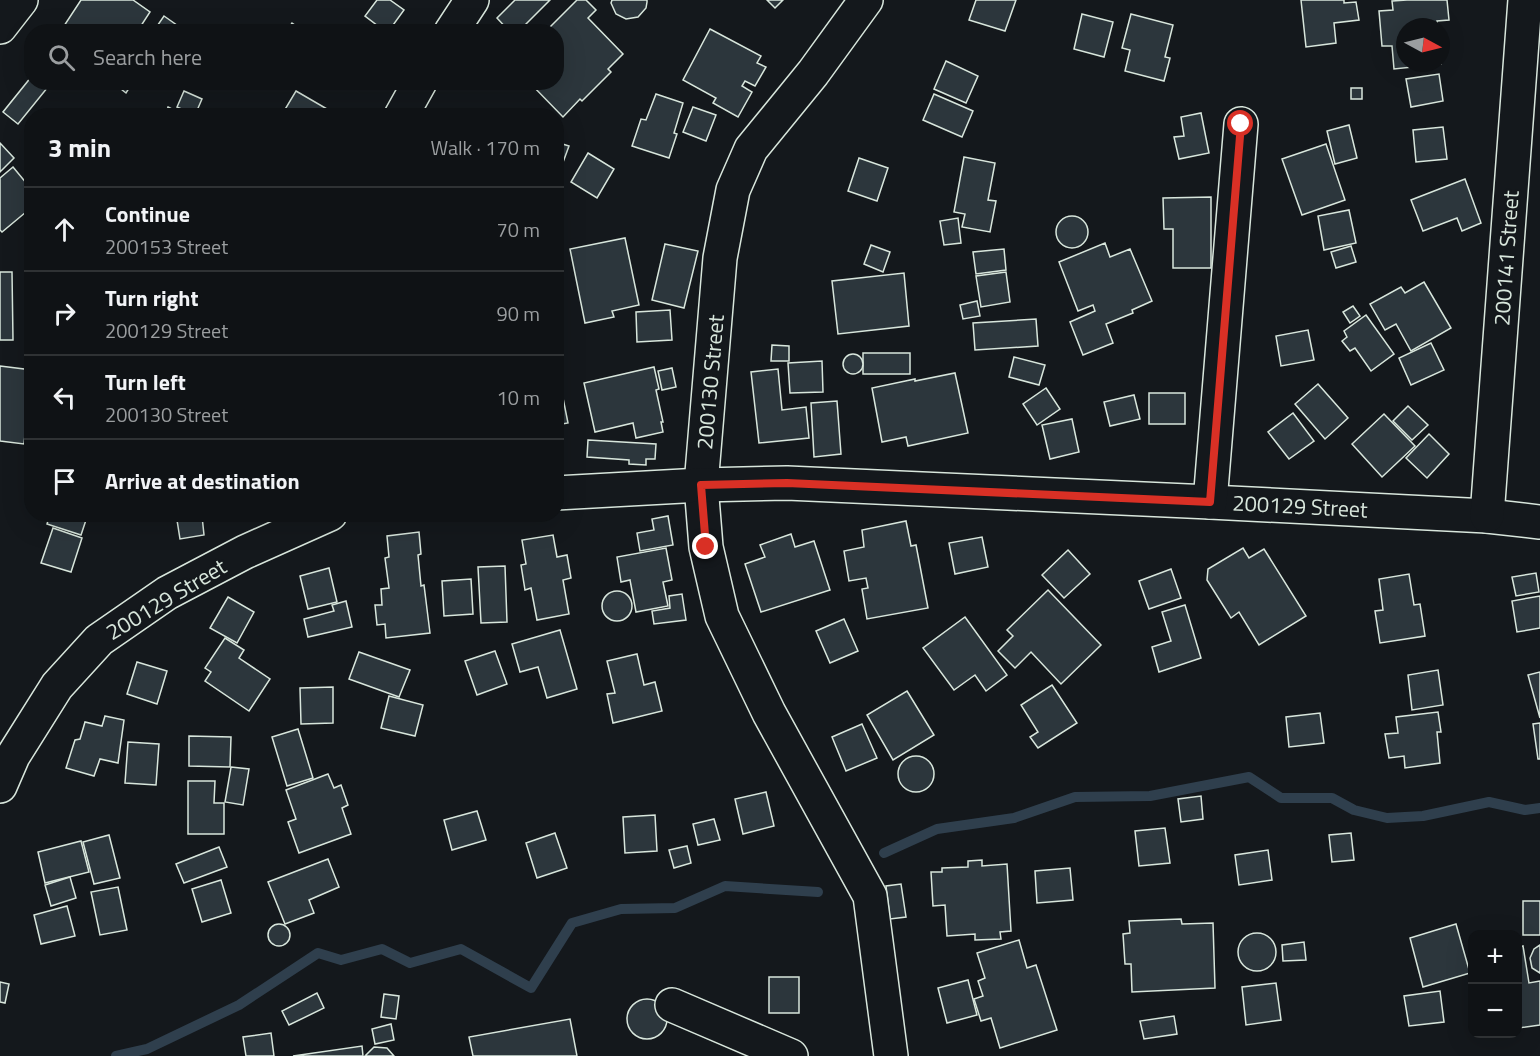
<!DOCTYPE html>
<meta charset="utf-8">
<style>
:root{--surface:#0f1215;--page:#1d2022;--text:#f1f3f6;--muted:#9b9ea0;--line:#2f3234}
body{margin:0;font-family:"Titillium Web",sans-serif;background:var(--page);color:var(--text)}
.controls{position:absolute;right:18px;bottom:18px;display:grid;overflow:hidden;border-radius:12px;box-shadow:0 6px 24px #0002}
.controls button{width:54px;height:54px;display:grid;place-items:center;padding:0;border:0;border-bottom:2px solid var(--line);background:var(--surface);color:var(--text);font:30px sans-serif}
.compass{position:absolute;left:1396px;top:18px;width:54px;height:54px;border-radius:50%;background:var(--surface);box-shadow:0 6px 24px #0002;rotate:97deg}
.stop{position:absolute;width:18px;height:18px;margin:-14px;border:4px solid #d93025;border-radius:50%;background:#fff}
.stop.end{background:#d93025;border-color:#fff;box-shadow:0 2px 6px #0008}
.list{margin:0;padding:0;list-style:none}
h2{display:flex;justify-content:space-between;align-items:center;height:78px;margin:0;padding:0 24px;font-size:26px}
h2 small{font-size:20px;font-weight:400;color:var(--muted)}
.list li{display:grid;grid-template-columns:39px 1fr auto;gap:18px;align-items:center;box-sizing:border-box;height:84px;padding:0 24px;border-top:2px solid var(--line)}
.list b{display:block;font-size:22px;white-space:nowrap}
.list p{margin:0;font-size:20px;white-space:nowrap;color:var(--muted)}
.list em{font-size:20px;font-style:normal;color:var(--muted)}
.icon{flex:none;width:33px;height:33px;fill:none;stroke:currentColor;stroke-width:2;stroke-linecap:round;stroke-linejoin:round}
.map{position:relative;flex:none;width:1540px;height:1056px;overflow:hidden}
.search{position:absolute;background:var(--surface);box-shadow:0 6px 24px #0002;left:24px;top:24px;width:540px;height:66px;display:flex;align-items:center;gap:15px;box-sizing:border-box;padding:0 21px;border-radius:24px;color:var(--muted);font-size:22px}
.panel{position:absolute;background:var(--surface);box-shadow:0 6px 24px #0002;left:24px;top:108px;width:540px;height:414px;border-radius:24px}
.map>svg:first-child{display:block}
.lines{fill:none;stroke-linecap:round;stroke-linejoin:round}
.stream{stroke:#2f3f4d;stroke-width:10}
.building{fill:#2c363c;stroke:#d8e6dc;stroke-width:1.5}
.minor-casing{stroke:#d8e6dc;stroke-width:36}
.minor{stroke:#14181c;stroke-width:33}
.route{stroke:#d93025;stroke-width:8}
.labels{text-anchor:middle;stroke-width:4.5;stroke-linejoin:round;paint-order:stroke}
.street-label{font-size:22px;fill:#d8e6dc;stroke:#14181c}
</style>
<div class="map">
<svg width="1540" height="1056" viewBox="0 0 1540 1056">
<rect width="100%" height="100%" fill="#14181c"/>
<g class="lines">
<g class="stream">
<polyline points="884,853 937,829 1014,818 1075,797 1150,796 1249,777 1281,798 1332,798 1354,810 1387,818 1423,816 1489,802 1525,810 1540,808"/>
<polyline points="116,1056 147,1049 239,1005 318,953 341,960 382,949 410,963 461,949 531,988 572,923 621,909 675,908 725,886 818,892"/>
</g>
</g>
<g class="building">
<polygon points="81,0 133,0 150,12 137,32 60,32"/>
<polygon points="377,0 390,0 404,10 388,32 386,32 365,16"/>
<polygon points="515,0 550,0 518,32 510,32 497,18"/>
<polygon points="577,0 586,0 596,10 588,18 623,54 608,69 611,72 582,101 580,99 563,117 529,82 556,82 556,32 545,32"/>
<polygon points="612,0 647,0 647,2 646,8 638,17 626,19 616,14 611,3"/>
<polygon points="767,0 783,0 775,8"/>
<polygon points="976,0 1016,0 1005,31 969,20"/>
<polygon points="1301,0 1344,0 1344,3 1356,2 1359,20 1334,23 1336,43 1306,47"/>
<polygon points="1407,0 1447,0 1449,20 1437,21 1438,27 1405,27 1405,63 1441,63 1441,64 1394,69 1392,46 1382,46 1379,11 1393,10 1392,1"/>
<polygon points="1082,14 1113,22 1104,57 1074,49"/>
<polygon points="1131,14 1173,25 1165,57 1170,58 1164,81 1125,71 1130,50 1122,48"/>
<polygon points="164,16 181,28 179,32 153,32"/>
<polygon points="292,23 305,32 286,32"/>
<polygon points="710,29 761,56 757,63 766,67 755,86 745,81 742,86 752,92 738,117 713,103 716,98 683,80"/>
<polygon points="946,61 978,76 966,103 934,89"/>
<polygon points="1439,74 1443,101 1411,107 1406,79"/>
<polygon points="32,76 32,82 52,82 18,124 3,112"/>
<polygon points="112,82 133,82 126,93"/>
<rect x="1351" y="88" width="11" height="11"/>
<polygon points="184,91 202,99 195,115 177,107"/>
<polygon points="296,91 334,113 332,116 291,116 284,111"/>
<polygon points="656,94 683,103 674,133 677,134 669,158 632,146 641,119 646,120"/>
<polygon points="934,94 973,111 962,137 923,120"/>
<polygon points="168,107 185,116 165,116"/>
<polygon points="693,107 716,115 706,141 683,132"/>
<polygon points="1201,113 1209,153 1179,159 1174,137 1184,136 1181,117"/>
<polygon points="1349,125 1357,158 1335,164 1327,131"/>
<polygon points="1443,127 1447,159 1416,162 1413,130"/>
<polygon points="556,142 569,146 558,176 556,176"/>
<polygon points="0,143 14,158 0,172"/>
<polygon points="1326,144 1345,200 1302,215 1282,159"/>
<polygon points="588,153 614,169 597,198 571,182"/>
<polygon points="964,157 995,163 988,200 996,201 990,232 962,227 965,214 954,212"/>
<polygon points="859,158 888,168 877,201 848,191"/>
<polygon points="13,167 32,190 32,207 2,232 0,230 0,178"/>
<polygon points="1465,179 1481,223 1462,231 1457,218 1423,231 1411,200"/>
<polygon points="1211,197 1211,268 1173,268 1173,229 1164,229 1163,198"/>
<polygon points="1349,210 1356,243 1324,250 1318,216"/>
<circle cx="1072" cy="232" r="16"/>
<polygon points="958,218 961,243 944,245 940,221"/>
<polygon points="625,238 639,305 612,311 614,317 585,323 570,249"/>
<polygon points="1105,243 1110,257 1130,249 1152,301 1132,310 1133,313 1106,324 1113,343 1083,355 1070,322 1095,311 1093,305 1078,311 1059,262"/>
<polygon points="665,244 698,251 684,308 652,300"/>
<polygon points="871,245 890,252 883,272 864,264"/>
<polygon points="1351,246 1356,262 1336,268 1331,252"/>
<polygon points="1004,249 1006,270 976,274 973,252"/>
<polygon points="0,272 12,272 13,340 0,340"/>
<polygon points="1006,272 1010,302 981,307 976,276"/>
<polygon points="904,273 909,326 838,334 832,281"/>
<polygon points="1424,282 1451,328 1411,351 1396,324 1385,330 1370,304 1401,287 1405,293"/>
<polygon points="977,301 980,316 963,319 960,305"/>
<polygon points="1353,306 1360,316 1350,323 1343,312"/>
<polygon points="670,310 672,340 637,342 636,312"/>
<polygon points="1366,315 1394,354 1371,371 1355,348 1350,351 1342,341 1347,337 1344,331"/>
<polygon points="1036,319 1038,346 975,350 973,323"/>
<polygon points="1308,330 1314,360 1281,366 1276,336"/>
<polygon points="1431,343 1444,370 1411,385 1399,358"/>
<polygon points="772,345 789,346 789,361 771,361"/>
<rect x="863" y="353" width="47" height="21"/>
<circle cx="853" cy="364" r="10"/>
<polygon points="1014,357 1045,365 1039,385 1009,377"/>
<polygon points="822,361 823,392 790,393 788,363"/>
<polygon points="0,366 32,370 24,444 0,441"/>
<polygon points="654,367 659,389 656,390 663,422 661,422 663,432 636,438 633,423 595,432 584,383"/>
<polygon points="672,368 676,387 662,390 658,371"/>
<polygon points="778,369 782,410 806,407 809,438 759,443 751,372"/>
<polygon points="955,373 968,433 908,446 906,437 882,442 872,388 915,379 915,381"/>
<polygon points="1318,384 1348,418 1325,439 1295,404"/>
<polygon points="561,388 568,423 556,425 556,389"/>
<polygon points="1046,388 1060,409 1037,425 1023,404"/>
<rect x="1149" y="393" width="36" height="31"/>
<polygon points="1134,395 1140,419 1110,426 1104,402"/>
<polygon points="837,401 841,454 814,457 811,403"/>
<polygon points="1408,406 1428,425 1412,440 1393,421"/>
<polygon points="1293,413 1314,441 1289,459 1268,432"/>
<polygon points="1384,414 1415,446 1382,477 1352,444"/>
<polygon points="1072,419 1079,452 1050,459 1042,425"/>
<polygon points="1429,434 1449,454 1427,478 1406,458"/>
<polygon points="588,440 656,444 655,459 646,459 646,465 629,464 629,460 587,457"/>
<polygon points="50,514 88,514 81,535 47,524"/>
<polygon points="202,516 204,535 180,539 177,520"/>
<polygon points="668,516 673,545 640,551 637,533 654,530 652,519"/>
<polygon points="906,521 911,546 916,545 928,608 867,619 862,589 868,588 866,578 849,581 844,551 864,547 862,530"/>
<polygon points="53,528 82,538 71,572 41,563"/>
<polygon points="419,532 421,554 418,555 421,586 424,585 430,633 386,638 385,624 377,625 375,605 382,605 381,589 389,588 385,558 389,557 387,536"/>
<polygon points="791,534 795,547 814,541 830,590 761,612 745,564 765,557 760,545"/>
<polygon points="553,535 557,557 567,555 571,578 563,580 569,614 537,620 531,588 525,590 521,565 526,564 522,540"/>
<polygon points="982,537 988,567 955,574 949,543"/>
<polygon points="666,548 672,580 663,582 668,606 636,612 630,580 621,582 617,557"/>
<polygon points="1243,548 1249,558 1264,549 1306,616 1259,645 1239,612 1231,618 1207,580 1208,569"/>
<polygon points="1068,550 1090,574 1064,598 1042,575"/>
<polygon points="505,566 507,622 481,623 478,567"/>
<polygon points="329,568 337,602 308,609 300,576"/>
<polygon points="1171,569 1181,598 1149,609 1139,581"/>
<polygon points="1536,573 1539,592 1516,596 1512,577"/>
<polygon points="1409,574 1414,605 1420,604 1425,636 1380,643 1375,611 1383,610 1379,579"/>
<polygon points="471,579 473,614 444,616 442,581"/>
<polygon points="1048,590 1101,645 1061,684 1031,652 1015,668 998,651 1013,636 1007,630"/>
<circle cx="617" cy="606" r="15"/>
<polygon points="682,594 686,620 654,624 652,611 670,608 669,596"/>
<polygon points="1540,596 1540,628 1517,632 1512,601"/>
<polygon points="228,597 254,612 237,643 210,628"/>
<polygon points="346,601 352,627 308,637 304,619 334,611 332,605"/>
<polygon points="1185,605 1201,658 1159,672 1152,647 1171,641 1162,612"/>
<polygon points="965,617 1007,675 986,691 975,675 954,690 923,648"/>
<polygon points="844,619 858,651 830,663 816,631"/>
<polygon points="560,630 577,689 547,698 538,667 520,672 512,644"/>
<polygon points="225,638 244,650 239,658 270,679 249,711 205,681 211,672 205,668"/>
<polygon points="495,651 507,684 477,695 465,661"/>
<polygon points="359,652 410,670 399,697 349,679"/>
<polygon points="637,654 644,685 655,682 662,711 613,723 607,694 615,693 607,661"/>
<polygon points="137,662 167,671 157,704 127,694"/>
<polygon points="1438,670 1443,705 1412,710 1408,675"/>
<polygon points="1540,672 1540,718 1528,675"/>
<polygon points="1052,685 1077,723 1038,748 1030,737 1038,732 1021,705"/>
<polygon points="333,687 333,723 301,724 300,688"/>
<polygon points="907,691 934,735 893,760 867,715"/>
<polygon points="389,696 423,705 415,736 381,728"/>
<polygon points="1438,712 1441,732 1437,732 1440,763 1405,768 1404,756 1389,758 1385,734 1398,733 1396,717"/>
<polygon points="1320,713 1324,743 1289,747 1286,717"/>
<polygon points="105,716 124,720 118,763 100,759 94,776 66,768 75,740 80,739 85,722 102,726"/>
<polygon points="1540,723 1540,759 1538,759 1533,724"/>
<polygon points="862,724 877,758 846,771 832,737"/>
<polygon points="298,729 313,778 287,786 272,737"/>
<polygon points="189,736 231,737 230,767 189,766"/>
<polygon points="128,742 159,744 156,785 125,783"/>
<circle cx="916" cy="774" r="18"/>
<polygon points="231,767 249,769 243,805 225,802"/>
<polygon points="328,774 334,788 341,785 348,805 342,808 351,834 299,853 288,822 296,819 286,790"/>
<polygon points="188,781 215,781 214,803 224,803 224,834 188,834"/>
<polygon points="766,792 774,826 743,834 735,799"/>
<polygon points="1201,796 1203,819 1181,822 1178,799"/>
<polygon points="477,811 486,840 452,850 444,820"/>
<polygon points="655,815 657,851 625,853 623,817"/>
<polygon points="714,819 720,840 698,845 693,824"/>
<polygon points="1165,828 1170,863 1139,866 1135,831"/>
<polygon points="555,833 567,868 537,878 526,843"/>
<polygon points="1351,833 1354,860 1332,862 1329,835"/>
<polygon points="109,835 120,878 94,884 83,842"/>
<polygon points="81,841 89,872 45,883 38,852"/>
<polygon points="687,846 691,863 674,868 669,850"/>
<polygon points="219,847 227,867 184,883 176,864"/>
<polygon points="1268,850 1272,880 1239,885 1235,855"/>
<polygon points="328,859 339,887 309,900 314,913 285,924 268,882"/>
<polygon points="982,860 982,866 1007,864 1011,931 1000,932 1001,939 975,940 975,934 947,936 945,905 933,906 931,872 942,872 942,868 968,867 968,861"/>
<polygon points="1070,868 1073,900 1037,903 1035,871"/>
<polygon points="70,877 76,898 51,906 45,885"/>
<polygon points="221,880 231,913 202,922 192,889"/>
<polygon points="901,884 906,917 890,919 886,886"/>
<polygon points="118,887 127,930 100,935 91,892"/>
<rect x="1523" y="901" width="17" height="34"/>
<polygon points="67,906 75,936 41,944 34,915"/>
<polygon points="1181,919 1182,924 1213,923 1215,988 1132,992 1131,964 1125,964 1123,934 1130,933 1129,921"/>
<circle cx="279" cy="935" r="11"/>
<polygon points="1456,924 1470,973 1423,987 1410,938"/>
<circle cx="1257" cy="952" r="19"/>
<polygon points="1518,936 1519,947 1523,946 1529,983 1540,981 1540,1025 1518,1028"/>
<polygon points="1019,940 1027,968 1036,965 1057,1030 1000,1048 991,1018 981,1021 974,999 983,996 978,981 985,978 977,953"/>
<polygon points="1304,942 1306,960 1283,961 1282,945"/>
<polygon points="1540,945 1540,973 1532,968 1530,958 1534,949"/>
<rect x="769" y="977" width="30" height="36"/>
<polygon points="968,980 977,1015 947,1023 938,988"/>
<polygon points="0,982 9,984 5,1003 0,1002"/>
<polygon points="1276,983 1281,1020 1246,1025 1242,987"/>
<polygon points="1440,991 1444,1022 1409,1026 1404,996"/>
<polygon points="317,993 324,1008 289,1025 282,1011"/>
<polygon points="384,994 399,996 396,1019 381,1017"/>
<circle cx="647" cy="1019" r="20"/>
<polygon points="1174,1016 1177,1034 1144,1039 1140,1021"/>
<polygon points="570,1019 577,1056 473,1056 469,1037"/>
<polygon points="391,1024 394,1040 375,1044 372,1029"/>
<polygon points="271,1033 274,1056 246,1056 243,1037"/>
<polygon points="362,1046 363,1056 293,1056"/>
<polygon points="374,1047 387,1048 394,1056 365,1056"/>
</g>
<g class="lines">
<g class="minor-casing">
<g id="minor">
<polyline points="866,0 813,73 751,149 733,190 720,258 701,485 706,547 722,616 769,713 870,896 891,1056"/>
<polyline points="0,27 21,0"/>
<polyline points="451,32 472,0"/>
<polyline points="401,116 420,82"/>
<polyline points="556,493 701,485 787,483 1210,502 1487,516 1540,522"/>
<polyline points="1210,502 1241,124"/>
<polyline points="1487,516 1525,0"/>
<polyline points="0,786 13,756 57,686 99,640 167,593 245,552 330,514"/>
<polyline points="672,1005 791,1056"/>
</g>
</g>
<use href="#minor" class="minor"/>
</g>
<g class="lines">
<polyline class="route" points="706,547 701,485 787,483 1210,502 1241,124"/>
</g>
<g class="labels">
<g class="street-label">
<text transform="translate(1506 258) rotate(-86)" y="8">200141 Street</text>
<text transform="translate(710 382) rotate(-85)" y="8">200130 Street</text>
<text transform="translate(1300 506) rotate(3)" y="8">200129 Street</text>
<text transform="translate(166 599) rotate(-31)" y="8">200129 Street</text>
</g>
</g>
</svg>
<div class="controls">
<button>+</button>
<button>−</button>
</div>
<svg class="compass" viewBox="-18 -18 36 36"><path d="M0-13l5 13h-10z" fill="#e53935"/><path d="M0 13l5-13h-10z" fill="#9b9ea0"/></svg>
<div class="stop" style="left:1241px;top:124px"></div>
<div class="stop end" style="left:706px;top:547px"></div>
<div class="search"><svg class="icon" aria-label="search" viewBox="0 0 24 24"><circle cx="10" cy="10" r="6"/><path d="M15 15l6 6"/></svg>Search here</div>
<section class="panel">
<h2>3 min<small>Walk · 170 m</small></h2>
<ul class="list">
<li><svg class="icon" aria-label="ahead" viewBox="0 0 24 24"><path d="M12 20V5M6 11l6-6 6 6"/></svg><div><b>Continue</b><p>200153 Street</p></div><em>70 m</em></li>
<li><svg class="icon" aria-label="right" viewBox="0 0 24 24"><path d="M7 20v-9h11M14 6l5 5-5 5"/></svg><div><b>Turn right</b><p>200129 Street</p></div><em>90 m</em></li>
<li><svg class="icon" aria-label="left" viewBox="0 0 24 24"><path d="M17 20v-9H6M10 6l-5 5 5 5"/></svg><div><b>Turn left</b><p>200130 Street</p></div><em>10 m</em></li>
<li><svg class="icon" aria-label="arrive" viewBox="0 0 24 24"><path d="M6 21V4h12l-3 4 3 4H6"/></svg><div><b>Arrive at destination</b></div></li>
</ul>
</section>
</div>
